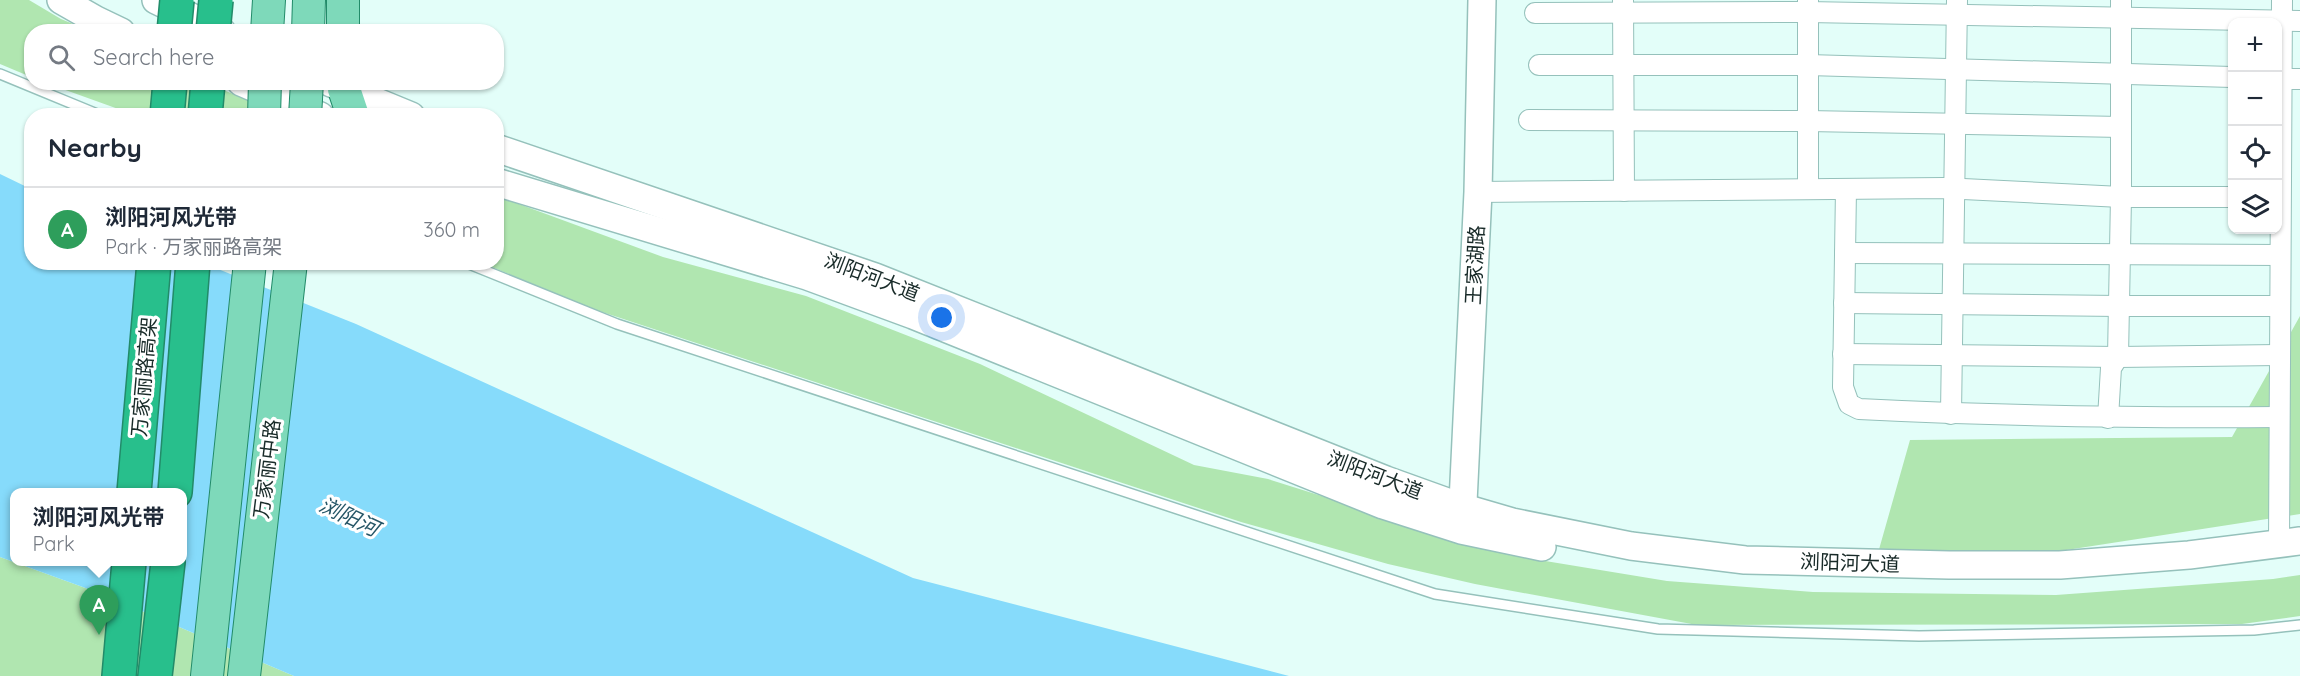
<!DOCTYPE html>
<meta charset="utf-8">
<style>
:root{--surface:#fff;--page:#f2f2f3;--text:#1f2937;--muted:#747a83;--line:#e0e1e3;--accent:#b45309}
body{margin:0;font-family:Quicksand,"Noto Sans SC",sans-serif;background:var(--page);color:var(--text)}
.controls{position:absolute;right:18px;top:18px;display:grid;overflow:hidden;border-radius:12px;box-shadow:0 2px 4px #0004}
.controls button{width:54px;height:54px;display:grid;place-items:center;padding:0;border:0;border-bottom:2px solid var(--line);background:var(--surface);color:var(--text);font:30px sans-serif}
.you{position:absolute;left:942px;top:318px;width:21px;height:21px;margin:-15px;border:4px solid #fff;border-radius:50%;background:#1a73e8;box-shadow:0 0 0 9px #1a73e833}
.badge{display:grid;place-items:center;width:39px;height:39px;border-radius:50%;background:var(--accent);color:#fff;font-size:20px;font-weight:700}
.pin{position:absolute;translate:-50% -50px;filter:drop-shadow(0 2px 3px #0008)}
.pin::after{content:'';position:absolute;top:32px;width:21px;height:18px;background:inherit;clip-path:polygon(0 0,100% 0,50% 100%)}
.popup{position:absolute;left:10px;top:488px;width:177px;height:78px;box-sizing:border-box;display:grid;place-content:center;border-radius:12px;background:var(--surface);filter:drop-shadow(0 2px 4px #0005);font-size:20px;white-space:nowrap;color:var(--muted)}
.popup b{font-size:22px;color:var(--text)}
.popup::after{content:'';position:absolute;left:50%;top:100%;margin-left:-12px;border:12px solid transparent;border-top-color:var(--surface)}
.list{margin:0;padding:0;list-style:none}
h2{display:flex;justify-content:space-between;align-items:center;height:78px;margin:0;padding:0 24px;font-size:26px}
h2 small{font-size:20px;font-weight:400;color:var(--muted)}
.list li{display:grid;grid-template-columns:39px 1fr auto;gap:18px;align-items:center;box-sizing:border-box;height:84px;padding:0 24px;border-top:2px solid var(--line)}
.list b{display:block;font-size:22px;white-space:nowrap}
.list p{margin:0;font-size:20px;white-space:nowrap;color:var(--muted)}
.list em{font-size:20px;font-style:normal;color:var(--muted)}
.icon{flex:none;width:33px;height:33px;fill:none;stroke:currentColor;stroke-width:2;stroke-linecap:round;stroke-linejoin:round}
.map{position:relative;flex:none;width:2300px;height:676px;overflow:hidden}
.search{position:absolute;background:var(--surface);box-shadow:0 2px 4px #0004;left:24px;top:24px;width:480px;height:66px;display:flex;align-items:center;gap:15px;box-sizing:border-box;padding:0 21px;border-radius:24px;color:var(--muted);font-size:22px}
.panel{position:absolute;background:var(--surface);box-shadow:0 2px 4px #0004;left:24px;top:108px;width:480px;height:162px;border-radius:24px}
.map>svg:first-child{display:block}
.green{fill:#b0e6b0}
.water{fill:#86dbfb;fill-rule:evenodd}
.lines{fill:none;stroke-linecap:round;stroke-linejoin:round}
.lane-casing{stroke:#95c1bb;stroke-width:12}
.street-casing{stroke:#95c1bb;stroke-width:22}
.secondary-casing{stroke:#95c1bb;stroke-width:30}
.primary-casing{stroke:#228b69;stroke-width:34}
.highway-casing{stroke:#228b69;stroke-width:36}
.lane{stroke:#fff;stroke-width:9}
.street{stroke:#fff;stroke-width:20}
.secondary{stroke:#fff;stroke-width:27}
.primary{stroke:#7ed9ba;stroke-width:32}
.highway{stroke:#28bf8c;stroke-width:33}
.primary-bridge-casing{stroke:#228b69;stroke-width:34;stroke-linecap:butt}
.highway-bridge-casing{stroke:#228b69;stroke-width:36;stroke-linecap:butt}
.primary-bridge{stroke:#7ed9ba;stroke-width:32}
.highway-bridge{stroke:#28bf8c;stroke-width:33}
.labels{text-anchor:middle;stroke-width:6;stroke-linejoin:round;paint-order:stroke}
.street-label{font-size:20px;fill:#182a28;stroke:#fff}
.water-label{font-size:21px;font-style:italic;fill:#265667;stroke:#fff}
</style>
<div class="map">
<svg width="2300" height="676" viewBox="0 0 2300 676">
<rect width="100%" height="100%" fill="#e3fef9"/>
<g class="green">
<polygon points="0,0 29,0 61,19 90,31 32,32 31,77 0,64"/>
<polygon points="46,83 207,83 283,115 135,115"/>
<polygon points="497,196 663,257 806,296 980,364 1194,465 1268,479 1509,555 1667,581 1813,592 2056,595 2273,579 2300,575 2300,616 2242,624 1697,625 1475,584 1388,564 1241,522 596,310 482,263 496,262"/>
<polygon points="2300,316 2300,514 2060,551 1878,553 1910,440 2232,437"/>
<polygon points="0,557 102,594 294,676 0,676"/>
</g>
<path class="water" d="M0,174l31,15 1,73 171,1 153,61 557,254 376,98h-995l-192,-82 -102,-37zM15,492h168v70h-168z"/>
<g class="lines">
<g class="lane-casing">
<g id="lane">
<polyline points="0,74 102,116"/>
<polyline points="464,262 617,324 1435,594 1658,629 1919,636 2254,630 2300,625"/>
</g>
</g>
<g class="street-casing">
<g id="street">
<polyline points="1623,0 1624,191"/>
<polyline points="1808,0 1808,189"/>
<polyline points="1535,13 1808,12 2300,21"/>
<polyline points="1539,65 1808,65 2232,77"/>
<polyline points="2278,79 2300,79"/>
<polyline points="1529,120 1808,121 2121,127"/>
<path d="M1846,189l-3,198 6,17 10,5c140,7 280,9 420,8"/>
<polyline points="1478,192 1943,188 2121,197 2232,197"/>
<polyline points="1845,253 2280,255"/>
<polyline points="1844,303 2119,306 2280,306"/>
<polyline points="1843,354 2118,357 2279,355"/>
<polyline points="1951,414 1957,0"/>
<polyline points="2108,418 2111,368 2118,357 2121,197 2121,0"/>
<polyline points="2279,544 2282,0"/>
</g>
</g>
<g class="secondary-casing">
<g id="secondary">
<polyline points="61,0 96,20 121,32"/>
<polyline points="156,0 222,32"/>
<polyline points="241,82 320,116"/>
<polyline points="331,83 411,116"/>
<polyline points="496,148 875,277 1386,480 1464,508 1512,522 1631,546 1745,560 1949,565 2060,565 2189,555 2300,541"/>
<polyline points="496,182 807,276 913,315 1383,505 1461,530 1542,547"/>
<polyline points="1462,523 1478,192 1482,0"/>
</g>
</g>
<g class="primary-casing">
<g id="primary">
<polyline points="343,0 343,32"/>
<polyline points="267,32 269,0"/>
<polyline points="308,32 309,0"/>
<polyline points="344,82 344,89 353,116"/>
<polyline points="207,676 250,262"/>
<polyline points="244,676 291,262"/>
</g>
</g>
<g class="highway-casing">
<g id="highway">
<polyline points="167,116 170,82"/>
<polyline points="205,116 208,82"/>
<polyline points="134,492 154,262"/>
<polyline points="175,492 193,262"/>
<polyline points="119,676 129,562"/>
<polyline points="155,676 168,562"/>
</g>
</g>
<use href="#lane" class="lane"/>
<use href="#street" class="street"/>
<use href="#secondary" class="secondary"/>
<use href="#primary" class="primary"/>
<use href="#highway" class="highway"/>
<g class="primary-bridge-casing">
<g id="primary-bridge">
<polyline points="264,116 265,82"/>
<polyline points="305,116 307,82"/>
</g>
</g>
<g class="highway-bridge-casing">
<g id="highway-bridge">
<polyline points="174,32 177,0"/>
<polyline points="213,32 216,0"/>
</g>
</g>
<use href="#primary-bridge" class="primary-bridge"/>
<use href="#highway-bridge" class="highway-bridge"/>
</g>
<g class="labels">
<g class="street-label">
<text transform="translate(1475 265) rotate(-87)" y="7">王家湖路</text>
<text transform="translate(872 277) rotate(21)" y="7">浏阳河大道</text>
<text transform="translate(144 377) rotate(-85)" y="7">万家丽路高架</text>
<text transform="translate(267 469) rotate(-83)" y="7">万家丽中路</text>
<text transform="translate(1375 475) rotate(21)" y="7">浏阳河大道</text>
<text transform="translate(1850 563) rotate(2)" y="7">浏阳河大道</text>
</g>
<g class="water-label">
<text transform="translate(349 517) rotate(25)" y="7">浏阳河</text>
</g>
</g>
</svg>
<div class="controls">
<button>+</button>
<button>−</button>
<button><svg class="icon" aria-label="locate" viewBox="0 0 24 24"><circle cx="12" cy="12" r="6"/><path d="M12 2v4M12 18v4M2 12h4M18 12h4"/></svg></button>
<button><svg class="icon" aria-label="layers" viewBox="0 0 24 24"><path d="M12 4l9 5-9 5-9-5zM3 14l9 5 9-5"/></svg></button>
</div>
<div class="you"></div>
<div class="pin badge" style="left:99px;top:635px;background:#2e9e5b">A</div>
<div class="popup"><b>浏阳河风光带</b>Park</div>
<div class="search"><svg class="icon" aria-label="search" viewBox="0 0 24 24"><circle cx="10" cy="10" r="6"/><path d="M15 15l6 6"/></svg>Search here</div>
<section class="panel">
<h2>Nearby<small></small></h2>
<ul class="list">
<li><span class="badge" style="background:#2e9e5b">A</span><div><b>浏阳河风光带</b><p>Park · 万家丽路高架</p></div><em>360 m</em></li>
</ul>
</section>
</div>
